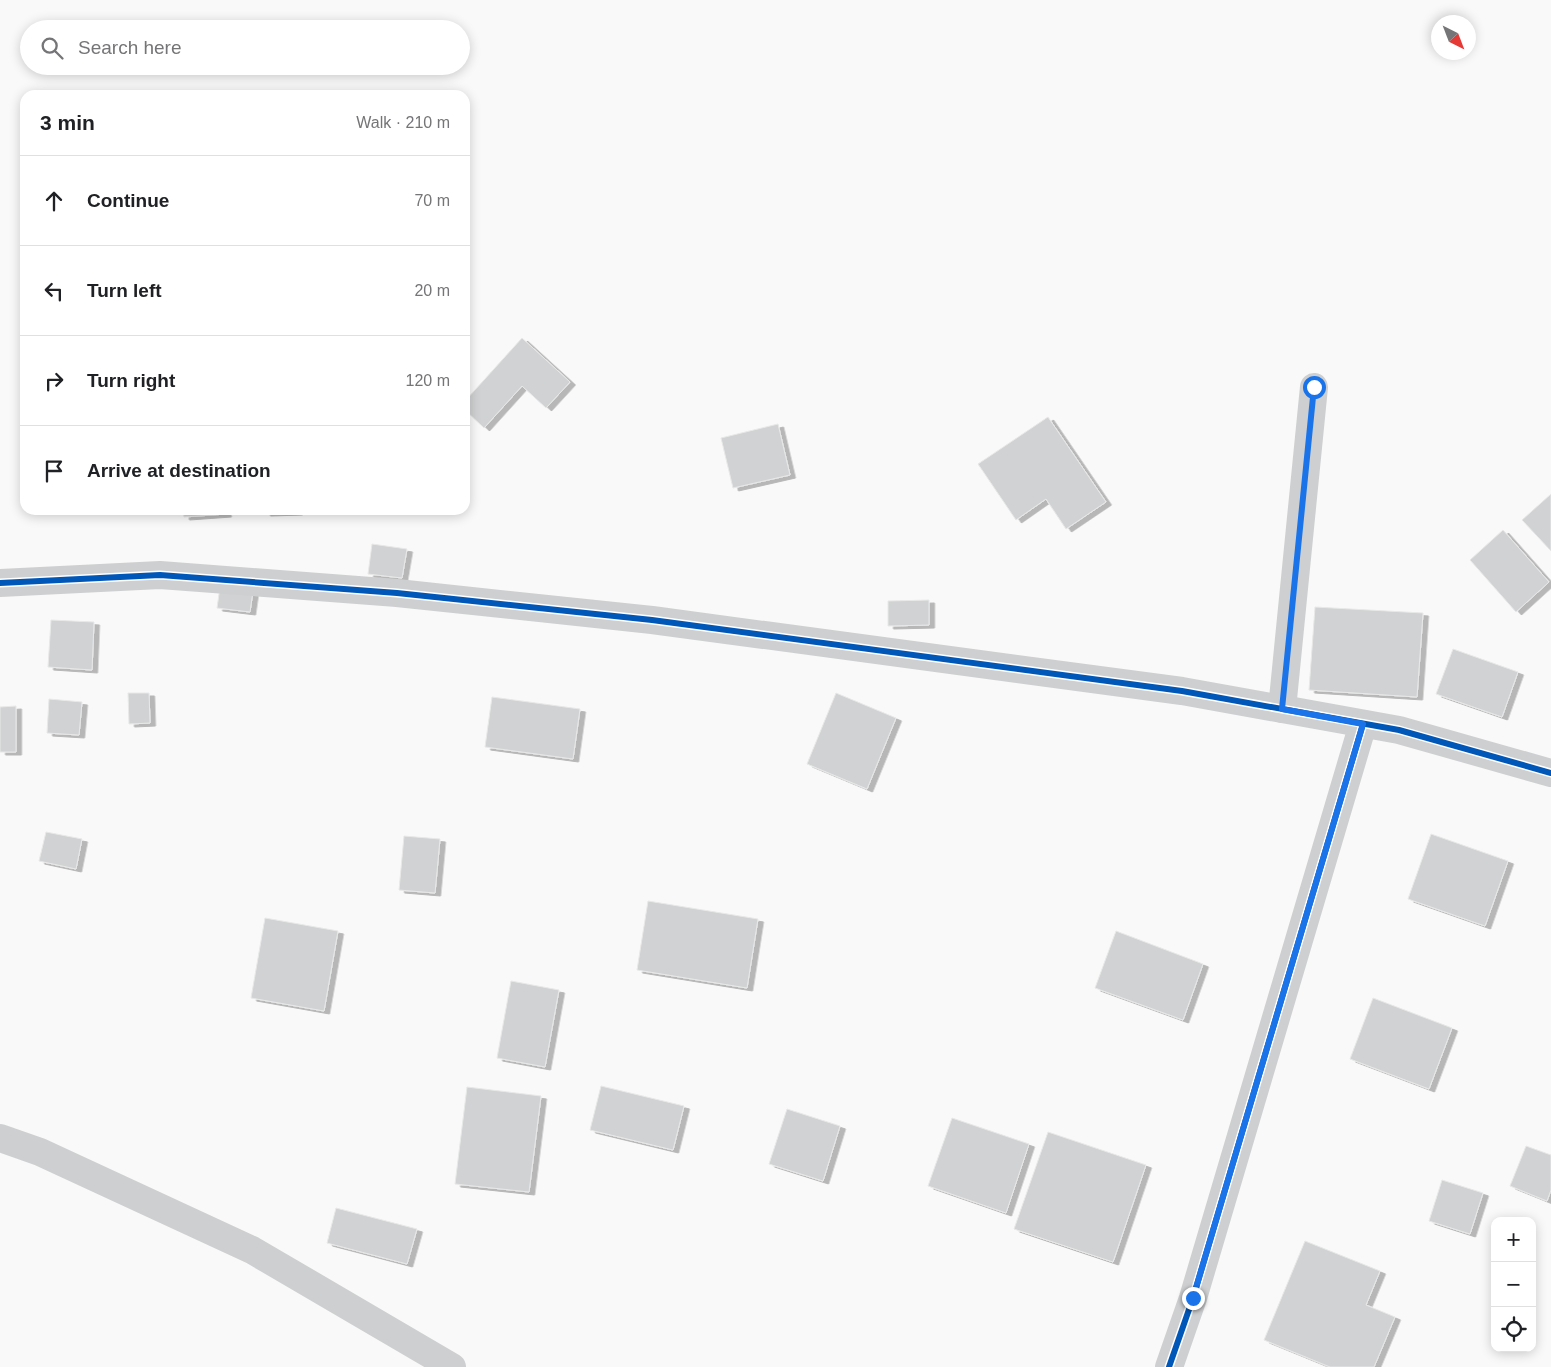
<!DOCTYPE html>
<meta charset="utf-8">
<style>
:root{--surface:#fff;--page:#f6f6f6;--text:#202124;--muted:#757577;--line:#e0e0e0}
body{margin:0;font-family:Arial,sans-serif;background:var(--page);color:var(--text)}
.controls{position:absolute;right:15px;bottom:15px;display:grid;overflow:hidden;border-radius:10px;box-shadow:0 2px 12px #0003}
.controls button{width:45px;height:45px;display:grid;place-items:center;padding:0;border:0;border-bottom:1px solid var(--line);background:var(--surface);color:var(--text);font:25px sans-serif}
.compass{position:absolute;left:1431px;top:15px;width:45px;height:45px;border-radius:50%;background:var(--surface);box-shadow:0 2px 12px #0003;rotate:138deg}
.stop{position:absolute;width:15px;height:15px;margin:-11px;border:4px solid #1a73e8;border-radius:50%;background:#fff}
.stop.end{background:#1a73e8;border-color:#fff;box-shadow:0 1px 5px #0008}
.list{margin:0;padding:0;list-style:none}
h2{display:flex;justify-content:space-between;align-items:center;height:65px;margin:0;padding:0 20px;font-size:21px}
h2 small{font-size:16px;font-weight:400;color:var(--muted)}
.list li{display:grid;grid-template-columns:32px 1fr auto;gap:15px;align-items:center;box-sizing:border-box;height:90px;padding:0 20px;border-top:1px solid var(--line)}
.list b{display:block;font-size:19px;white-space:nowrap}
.list em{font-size:16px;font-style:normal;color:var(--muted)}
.icon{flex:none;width:28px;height:28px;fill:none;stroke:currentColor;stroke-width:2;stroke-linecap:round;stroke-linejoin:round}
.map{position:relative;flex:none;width:1551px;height:1367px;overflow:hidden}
.search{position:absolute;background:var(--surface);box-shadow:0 2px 12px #0003;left:20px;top:20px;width:450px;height:55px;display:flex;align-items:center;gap:12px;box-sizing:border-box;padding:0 18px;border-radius:28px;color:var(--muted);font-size:19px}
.panel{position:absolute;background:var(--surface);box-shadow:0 2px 12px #0003;left:20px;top:90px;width:450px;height:425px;border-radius:15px}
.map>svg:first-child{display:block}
.building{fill:#d0d2d3;stroke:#e8e8e8;filter:url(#shadow)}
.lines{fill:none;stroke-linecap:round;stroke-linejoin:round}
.minor{stroke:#cecfd0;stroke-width:28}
.cycleway-casing{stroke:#fff;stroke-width:9}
.cycleway{stroke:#0057b8;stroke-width:6}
.route{stroke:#1a73e8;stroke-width:6}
</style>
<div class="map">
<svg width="1551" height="1367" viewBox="0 0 1551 1367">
<defs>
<filter id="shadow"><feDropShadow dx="5.5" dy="3" stdDeviation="0" flood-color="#0004"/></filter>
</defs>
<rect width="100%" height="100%" fill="#f9f9f9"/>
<g class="building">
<polygon points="522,338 570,382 546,408 522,386 484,428 465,410 465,401"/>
<polygon points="1048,417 1106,502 1066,529 1046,499 1016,520 978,464"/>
<polygon points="778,424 790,475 733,488 721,438"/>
<polygon points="1551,494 1551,551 1522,520"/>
<polygon points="183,510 225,510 226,514 184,517"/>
<polygon points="265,510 297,510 297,512 265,513"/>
<polygon points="1503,530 1549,582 1516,612 1470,560"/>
<polygon points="372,544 407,549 402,578 368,574"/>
<polygon points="220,587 253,591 250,612 217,608"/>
<polygon points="929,600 929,625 888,626 888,601"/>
<polygon points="1315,607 1423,613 1417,697 1309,690"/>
<polygon points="51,620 94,622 92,670 48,667"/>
<polygon points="1453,649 1518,672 1502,717 1436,694"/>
<polygon points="128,693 149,693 150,723 129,724"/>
<polygon points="836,693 896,718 867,789 807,764"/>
<polygon points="492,697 580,709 573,759 485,747"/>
<polygon points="49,699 82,702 79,735 47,733"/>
<polygon points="16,706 16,752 0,752 0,707"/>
<polygon points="46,832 82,839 76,869 39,861"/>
<polygon points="1431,834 1508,861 1485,926 1408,899"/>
<polygon points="404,836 440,839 435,893 399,890"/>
<polygon points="648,901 758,919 747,988 637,970"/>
<polygon points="265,918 338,931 324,1011 251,998"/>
<polygon points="1116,931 1203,964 1183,1020 1095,988"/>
<polygon points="511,981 559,990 545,1067 497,1058"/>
<polygon points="1373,998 1452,1028 1429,1089 1350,1059"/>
<polygon points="601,1086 684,1106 673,1150 590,1130"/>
<polygon points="467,1087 541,1096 529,1192 455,1184"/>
<polygon points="787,1109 840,1126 823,1181 769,1164"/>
<polygon points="952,1118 1029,1144 1006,1213 928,1186"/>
<polygon points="1048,1132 1146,1165 1113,1262 1014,1229"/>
<polygon points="1526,1146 1551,1155 1551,1190 1547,1201 1510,1186"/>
<polygon points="1442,1180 1483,1193 1470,1234 1429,1221"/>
<polygon points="336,1208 417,1229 407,1264 327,1243"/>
<polygon points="1305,1241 1380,1271 1366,1305 1395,1317 1374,1367 1330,1367 1264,1340"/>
</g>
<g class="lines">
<g class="minor">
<polyline points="0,583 160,575 397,593 652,620 1182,691 1399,730 1551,773"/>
<polyline points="1282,709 1314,387"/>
<polyline points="0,1138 40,1152 252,1250 452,1367"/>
<polyline points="1169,1367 1193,1298 1363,724"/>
</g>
<g class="cycleway-casing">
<g id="cycleway">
<polyline points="0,583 160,575 397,593 652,620 1182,691 1399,730 1551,773"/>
<polyline points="1169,1367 1193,1298 1363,724"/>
</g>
</g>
<use href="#cycleway" class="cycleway"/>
</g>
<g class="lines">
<polyline class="route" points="1193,1298 1363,724 1282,709 1314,387"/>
</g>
</svg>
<div class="controls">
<button>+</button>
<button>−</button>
<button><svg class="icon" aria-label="locate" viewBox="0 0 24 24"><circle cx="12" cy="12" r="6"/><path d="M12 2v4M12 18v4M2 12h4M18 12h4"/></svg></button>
</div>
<svg class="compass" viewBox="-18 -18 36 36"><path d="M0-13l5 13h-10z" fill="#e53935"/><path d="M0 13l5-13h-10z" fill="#757577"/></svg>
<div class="stop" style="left:1314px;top:387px"></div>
<div class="stop end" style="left:1193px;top:1298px"></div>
<div class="search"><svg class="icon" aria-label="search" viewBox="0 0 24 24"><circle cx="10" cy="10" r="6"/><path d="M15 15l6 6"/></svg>Search here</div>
<section class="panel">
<h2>3 min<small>Walk · 210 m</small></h2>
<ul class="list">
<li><svg class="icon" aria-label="ahead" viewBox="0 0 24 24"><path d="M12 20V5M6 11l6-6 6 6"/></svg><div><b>Continue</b></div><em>70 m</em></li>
<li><svg class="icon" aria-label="left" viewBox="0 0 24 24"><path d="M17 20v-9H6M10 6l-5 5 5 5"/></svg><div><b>Turn left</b></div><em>20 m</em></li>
<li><svg class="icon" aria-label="right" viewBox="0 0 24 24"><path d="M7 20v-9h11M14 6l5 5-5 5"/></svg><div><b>Turn right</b></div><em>120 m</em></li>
<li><svg class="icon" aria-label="arrive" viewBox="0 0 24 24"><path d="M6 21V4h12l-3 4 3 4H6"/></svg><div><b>Arrive at destination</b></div></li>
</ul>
</section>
</div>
